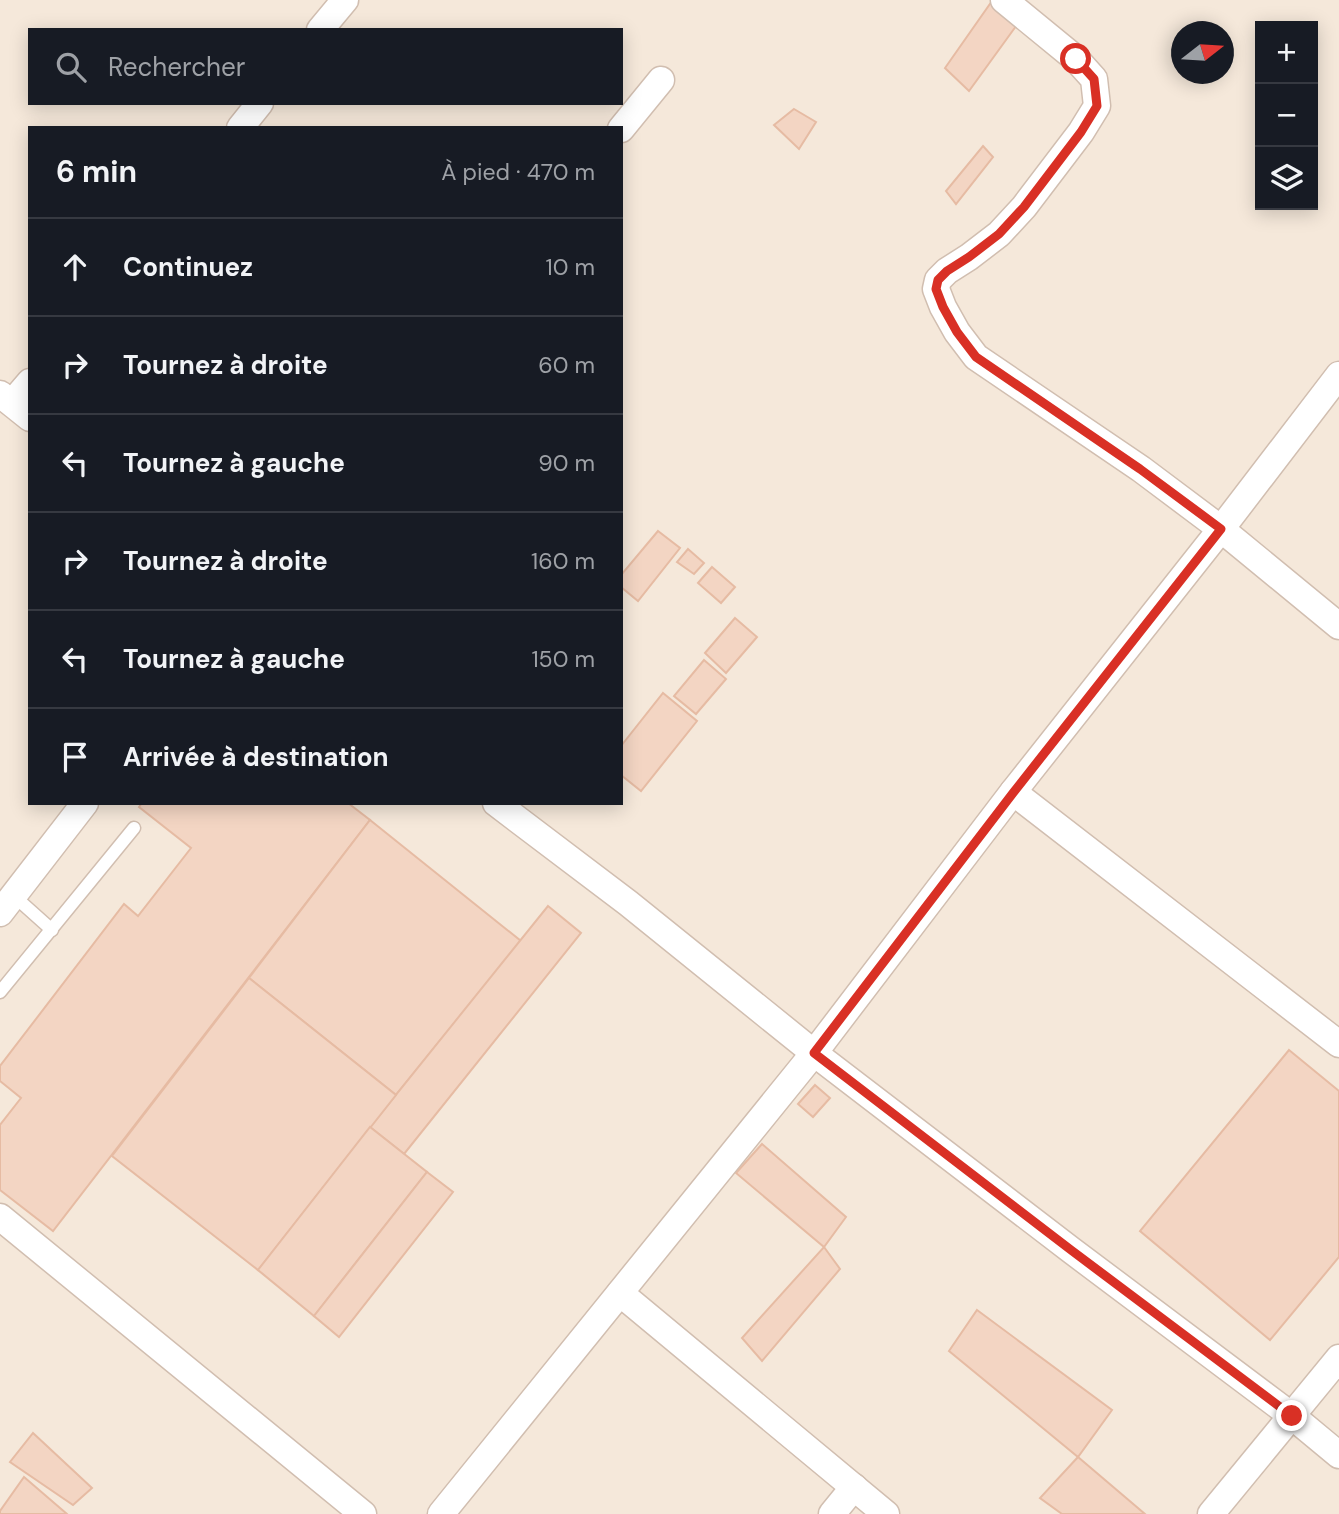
<!DOCTYPE html>
<html lang="fr">
<meta charset="utf-8">
<style>
:root{--surface:#171b24;--page:#242831;--text:#f1f3f6;--muted:#9ea1a6;--line:#363941}
body{margin:0;font-family:"DM Sans",sans-serif;background:var(--page);color:var(--text)}
.controls{position:absolute;right:21px;top:21px;display:grid;overflow:hidden;border-radius:0px;box-shadow:0 4px 18px #0003}
.controls button{width:63px;height:63px;display:grid;place-items:center;padding:0;border:0;border-bottom:2px solid var(--line);background:var(--surface);color:var(--text);font:35px sans-serif}
.compass{position:absolute;left:1171px;top:21px;width:63px;height:63px;border-radius:50%;background:var(--surface);box-shadow:0 4px 18px #0003;rotate:73deg}
.stop{position:absolute;width:21px;height:21px;margin:-16px;border:5px solid #d93025;border-radius:50%;background:#fff}
.stop.end{background:#d93025;border-color:#fff;box-shadow:0 2px 7px #0008}
.list{margin:0;padding:0;list-style:none}
h2{display:flex;justify-content:space-between;align-items:center;height:91px;margin:0;padding:0 28px;font-size:30px}
h2 small{font-size:23px;font-weight:400;color:var(--muted)}
.list li{display:grid;grid-template-columns:46px 1fr auto;gap:21px;align-items:center;box-sizing:border-box;height:98px;padding:0 28px;border-top:2px solid var(--line)}
.list b{display:block;font-size:26px;white-space:nowrap}
.list em{font-size:23px;font-style:normal;color:var(--muted)}
.icon{flex:none;width:38px;height:38px;fill:none;stroke:currentColor;stroke-width:2;stroke-linecap:round;stroke-linejoin:round}
.map{position:relative;flex:none;width:1339px;height:1514px;overflow:hidden}
.search{position:absolute;background:var(--surface);box-shadow:0 4px 18px #0003;left:28px;top:28px;width:595px;height:77px;display:flex;align-items:center;gap:18px;box-sizing:border-box;padding:0 24px;border-radius:0px;color:var(--muted);font-size:26px}
.panel{position:absolute;background:var(--surface);box-shadow:0 4px 18px #0003;left:28px;top:126px;width:595px;height:679px;border-radius:0px}
.map>svg:first-child{display:block}
.residential{fill:#f5e8da;fill-rule:evenodd}
.building{fill:#f3d5c3;stroke:#e6bba3;stroke-width:2}
.lines{fill:none;stroke-linecap:round;stroke-linejoin:round}
.service-casing{stroke:#d1beb0;stroke-width:15}
.minor-casing{stroke:#d1beb0;stroke-width:29}
.service{stroke:#fff;stroke-width:12}
.minor{stroke:#fff;stroke-width:26}
.route{stroke:#d93025;stroke-width:9}
</style>
<div class="map">
<svg width="1339" height="1514" viewBox="0 0 1339 1514">
<rect width="100%" height="100%" fill="#fdf6ec"/>
<path class="residential" d="M0,0h1339v1514h-1339zM1260,26h53v179h-53zM30,30h591v73h-591zM1182,32h42v42h-42zM30,128h591v675h-591z"/>
<g class="building">
<polygon points="992,1 1019,22 969,91 945,68"/>
<polygon points="794,109 816,122 799,149 774,125"/>
<polygon points="983,146 993,157 956,204 946,191"/>
<polygon points="658,531 680,548 638,601 621,587 621,575"/>
<polygon points="688,549 704,563 694,574 677,562"/>
<polygon points="712,567 735,587 721,603 698,583"/>
<polygon points="735,618 757,637 726,673 705,653"/>
<polygon points="704,660 726,679 696,714 674,696"/>
<polygon points="663,693 697,721 641,791 621,775 621,746"/>
<polygon points="142,803 348,803 370,820 53,1231 0,1190 0,1125 21,1098 0,1081 0,1066 124,904 138,916 191,848 139,807"/>
<polygon points="370,820 521,941 396,1095 249,978"/>
<polygon points="548,906 581,933 404,1154 370,1127"/>
<polygon points="249,978 396,1095 258,1270 112,1156"/>
<polygon points="1289,1050 1339,1091 1339,1257 1270,1340 1140,1231"/>
<polygon points="815,1085 830,1098 813,1117 798,1104"/>
<polygon points="370,1127 427,1172 314,1316 258,1270"/>
<polygon points="762,1144 846,1217 824,1247 736,1173"/>
<polygon points="427,1172 453,1192 339,1337 314,1316"/>
<polygon points="824,1247 840,1269 762,1361 742,1338"/>
<polygon points="977,1310 1112,1410 1078,1457 949,1351"/>
<polygon points="33,1433 92,1488 73,1505 10,1462"/>
<polygon points="1078,1457 1145,1514 1062,1514 1040,1498"/>
<polygon points="24,1477 67,1514 0,1514 0,1511"/>
</g>
<g class="lines">
<g class="service-casing">
<g id="service">
<polyline points="14,896 52,930"/>
<polyline points="0,992 134,828"/>
</g>
</g>
<g class="minor-casing">
<g id="minor">
<polyline points="1004,0 1076,59 1094,79 1097,106 1081,132 1024,207 999,234 969,257 947,271 938,280 936,289 943,307 957,332 976,357 1141,469 1221,529 1339,626"/>
<polyline points="320,30 345,0"/>
<polyline points="240,128 260,103"/>
<polyline points="621,129 661,80"/>
<polyline points="0,394 30,418"/>
<polyline points="12,403 30,382"/>
<polyline points="1013,792 1339,1044"/>
<polyline points="496,803 628,903 814,1053 1071,1250 1292,1416 1339,1455"/>
<polyline points="0,913 85,803"/>
<polyline points="0,1217 363,1514"/>
<polyline points="620,1293 886,1514"/>
<polyline points="441,1514 814,1053 1013,792 1221,529 1339,375"/>
<polyline points="832,1514 854,1487"/>
<polyline points="1211,1514 1339,1358"/>
</g>
</g>
<use href="#service" class="service"/>
<use href="#minor" class="minor"/>
</g>
<g class="lines">
<polyline class="route" points="1076,59 1094,79 1097,106 1081,132 1024,207 999,234 969,257 947,271 938,280 936,289 943,307 957,332 976,357 1140,469 1221,529 1013,793 814,1053 1071,1250 1292,1416"/>
</g>
</svg>
<div class="controls">
<button>+</button>
<button>−</button>
<button><svg class="icon" aria-label="layers" viewBox="0 0 24 24"><path d="M12 4l9 5-9 5-9-5zM3 14l9 5 9-5"/></svg></button>
</div>
<svg class="compass" viewBox="-18 -18 36 36"><path d="M0-13l5 13h-10z" fill="#e53935"/><path d="M0 13l5-13h-10z" fill="#9ea1a6"/></svg>
<div class="stop" style="left:1076px;top:59px"></div>
<div class="stop end" style="left:1292px;top:1416px"></div>
<div class="search"><svg class="icon" aria-label="search" viewBox="0 0 24 24"><circle cx="10" cy="10" r="6"/><path d="M15 15l6 6"/></svg>Rechercher</div>
<section class="panel">
<h2>6 min<small>À pied · 470 m</small></h2>
<ul class="list">
<li><svg class="icon" aria-label="ahead" viewBox="0 0 24 24"><path d="M12 20V5M6 11l6-6 6 6"/></svg><div><b>Continuez</b></div><em>10 m</em></li>
<li><svg class="icon" aria-label="right" viewBox="0 0 24 24"><path d="M7 20v-9h11M14 6l5 5-5 5"/></svg><div><b>Tournez à droite</b></div><em>60 m</em></li>
<li><svg class="icon" aria-label="left" viewBox="0 0 24 24"><path d="M17 20v-9H6M10 6l-5 5 5 5"/></svg><div><b>Tournez à gauche</b></div><em>90 m</em></li>
<li><svg class="icon" aria-label="right" viewBox="0 0 24 24"><path d="M7 20v-9h11M14 6l5 5-5 5"/></svg><div><b>Tournez à droite</b></div><em>160 m</em></li>
<li><svg class="icon" aria-label="left" viewBox="0 0 24 24"><path d="M17 20v-9H6M10 6l-5 5 5 5"/></svg><div><b>Tournez à gauche</b></div><em>150 m</em></li>
<li><svg class="icon" aria-label="arrive" viewBox="0 0 24 24"><path d="M6 21V4h12l-3 4 3 4H6"/></svg><div><b>Arrivée à destination</b></div></li>
</ul>
</section>
</div>
